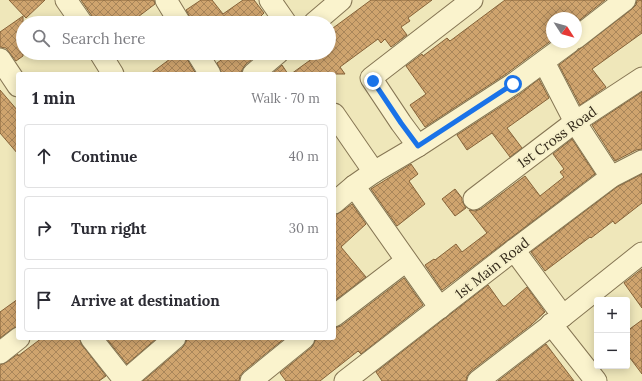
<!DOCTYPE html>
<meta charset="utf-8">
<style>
:root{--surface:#fff;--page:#f7f7f7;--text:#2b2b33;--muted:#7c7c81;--line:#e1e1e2}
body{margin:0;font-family:Lora,serif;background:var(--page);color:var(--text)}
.controls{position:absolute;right:12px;bottom:12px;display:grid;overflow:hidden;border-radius:4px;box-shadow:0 2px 10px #0003}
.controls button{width:36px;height:36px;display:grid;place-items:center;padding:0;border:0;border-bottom:1px solid var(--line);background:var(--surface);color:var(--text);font:20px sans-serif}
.compass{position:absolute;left:546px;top:12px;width:36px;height:36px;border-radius:50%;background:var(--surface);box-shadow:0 2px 10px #0003;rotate:126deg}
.stop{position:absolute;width:12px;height:12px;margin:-9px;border:3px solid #1a73e8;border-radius:50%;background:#fff}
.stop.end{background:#1a73e8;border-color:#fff;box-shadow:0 1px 4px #0008}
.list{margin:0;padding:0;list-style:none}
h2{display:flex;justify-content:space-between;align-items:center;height:52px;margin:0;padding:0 16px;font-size:17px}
h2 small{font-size:13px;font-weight:400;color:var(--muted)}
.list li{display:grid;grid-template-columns:26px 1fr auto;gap:12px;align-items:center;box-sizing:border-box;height:64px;margin:0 8px 8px;padding:0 8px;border:1px solid var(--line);border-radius:4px}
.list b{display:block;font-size:15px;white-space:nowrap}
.list em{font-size:13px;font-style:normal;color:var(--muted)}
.icon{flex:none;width:22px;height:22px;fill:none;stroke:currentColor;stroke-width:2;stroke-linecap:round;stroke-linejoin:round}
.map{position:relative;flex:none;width:642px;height:381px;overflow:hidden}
.search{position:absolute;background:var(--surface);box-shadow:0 2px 10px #0003;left:16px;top:16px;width:320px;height:44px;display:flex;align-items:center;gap:10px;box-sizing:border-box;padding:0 14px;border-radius:22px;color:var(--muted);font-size:15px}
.panel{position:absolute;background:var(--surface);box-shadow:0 2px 10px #0003;left:16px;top:72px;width:320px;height:268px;border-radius:4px}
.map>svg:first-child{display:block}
.building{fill:url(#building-cross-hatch);stroke:#866339}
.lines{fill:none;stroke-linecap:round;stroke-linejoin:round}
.minor-casing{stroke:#867654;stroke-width:23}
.minor{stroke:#faf3cd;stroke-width:21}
.route{stroke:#1a73e8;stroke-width:5}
.labels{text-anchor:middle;stroke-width:4;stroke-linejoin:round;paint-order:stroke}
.street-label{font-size:14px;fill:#342a1a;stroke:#f6f0ca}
</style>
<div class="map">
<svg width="642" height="381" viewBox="0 0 642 381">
<defs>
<pattern id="building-cross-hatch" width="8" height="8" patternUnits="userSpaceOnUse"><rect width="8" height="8" fill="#cfa46e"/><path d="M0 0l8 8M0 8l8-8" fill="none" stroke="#a9865a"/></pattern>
</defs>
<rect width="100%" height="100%" fill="#efe7ba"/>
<g class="building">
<polygon points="9,0 45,0 26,18"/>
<polygon points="81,0 154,0 155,4 130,23 94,23 92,16"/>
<polygon points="201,0 212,0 223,14 243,0 254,0 264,13 261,16 266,23 193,23 186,10"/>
<polygon points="371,0 432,0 408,18 410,21 401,27 407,35 391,47 385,39 381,43 378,39 340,67 345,74 291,74 320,53 329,53 329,31"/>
<polygon points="505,0 605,0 576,23 576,18 552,18 552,40 506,74 425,127 410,105 426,94 406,66 422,54 423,56 447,38 450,41"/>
<polygon points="637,0 642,0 642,33 592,69 606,87 580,105 559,65 632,9 636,5"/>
<polygon points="23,16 23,56 16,61 6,48 0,47 0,32"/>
<polygon points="178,53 185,53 187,59 196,74 150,74"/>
<polygon points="231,53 259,53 245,65 242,70 241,74 222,74 217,63"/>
<polygon points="282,65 288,74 272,74"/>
<polygon points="539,79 549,98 507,128 522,148 510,157 492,133 467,150 457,135 520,94"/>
<polygon points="0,90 18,111 18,154 0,133"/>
<polygon points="642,92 642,149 636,150 615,161 592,125"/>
<polygon points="572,139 595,174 442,290 425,265 434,259 435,260 456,244 462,252 487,233 469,210 475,211 481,209 525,176 540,196 564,177 560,172 564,169 553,154"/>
<polygon points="411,164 418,174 409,181 425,204 397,226 371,189"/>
<polygon points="642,174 642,203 615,224 613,221 591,238 590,237 545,271 531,252 617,187"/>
<polygon points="455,189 462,198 462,201 466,208 455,216 442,199"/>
<polygon points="352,204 366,224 341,247 366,277 334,301 334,215 341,212"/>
<polygon points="642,269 642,308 624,283"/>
<polygon points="404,278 423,305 361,354 358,351 320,381 286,381 280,373 312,347 316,339 317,338 334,338 334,328 341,326"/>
<polygon points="488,285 503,306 505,306 527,287 545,312 531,325 471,371 467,376 466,381 382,381 376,372"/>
<polygon points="18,299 18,326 12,329 0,338 0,312"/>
<polygon points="642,320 642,374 627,354 627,331"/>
<polygon points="42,338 79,338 82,345 106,376 99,381 0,381 0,365 7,362 18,354 18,356"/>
<polygon points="106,338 157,338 127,364"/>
<polygon points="187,338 285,338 243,372 240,376 239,381 143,381 183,347 186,342"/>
<polygon points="546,344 574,381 498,381"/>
</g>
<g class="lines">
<g class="minor-casing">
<g id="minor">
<polyline points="66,0 82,23"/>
<polyline points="166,0 180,23"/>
<polyline points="270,0 286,23"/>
<polyline points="314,23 341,0"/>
<polyline points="576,38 625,0"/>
<polyline points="100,53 113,74"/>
<polyline points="197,53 210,74"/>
<polyline points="0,59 18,86"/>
<polyline points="544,62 575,122 611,177"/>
<polyline points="253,74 278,53"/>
<polyline points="334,114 374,172"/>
<polyline points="418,146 401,123 371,78 472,0"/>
<polyline points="354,186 440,308"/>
<polyline points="474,199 575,122 642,78"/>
<polyline points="334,203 354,186 374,172 418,146 513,84 570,42"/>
<polyline points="514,250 563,316 642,253"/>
<polyline points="334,316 406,261"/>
<polyline points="551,324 596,381"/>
<polyline points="91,338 125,381"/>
<polyline points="0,353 19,338"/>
<polyline points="125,381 175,338"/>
<polyline points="251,381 304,338"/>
<polyline points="345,381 514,250 611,177 642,161"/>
<polyline points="478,381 563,316"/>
</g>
</g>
<use href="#minor" class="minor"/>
</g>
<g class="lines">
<polyline class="route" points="373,81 401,123 418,146 513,84"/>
</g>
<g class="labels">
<g class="street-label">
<text transform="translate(557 137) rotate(-36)" y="5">1st Cross Road</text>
<text transform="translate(492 268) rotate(-38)" y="5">1st Main Road</text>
</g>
</g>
</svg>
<div class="controls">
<button>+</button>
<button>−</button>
</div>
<svg class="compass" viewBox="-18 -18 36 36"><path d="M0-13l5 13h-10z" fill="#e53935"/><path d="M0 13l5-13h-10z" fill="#7c7c81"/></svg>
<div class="stop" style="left:513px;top:84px"></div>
<div class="stop end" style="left:373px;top:81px"></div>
<div class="search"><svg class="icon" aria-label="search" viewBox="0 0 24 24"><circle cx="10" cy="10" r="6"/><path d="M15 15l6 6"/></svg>Search here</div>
<section class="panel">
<h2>1 min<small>Walk · 70 m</small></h2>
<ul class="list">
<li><svg class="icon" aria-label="ahead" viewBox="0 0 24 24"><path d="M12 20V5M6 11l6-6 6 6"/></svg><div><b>Continue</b></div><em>40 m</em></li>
<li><svg class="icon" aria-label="right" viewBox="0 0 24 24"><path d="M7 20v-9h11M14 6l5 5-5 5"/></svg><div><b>Turn right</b></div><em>30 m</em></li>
<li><svg class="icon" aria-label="arrive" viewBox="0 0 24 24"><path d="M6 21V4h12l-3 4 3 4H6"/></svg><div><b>Arrive at destination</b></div></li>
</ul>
</section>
</div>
